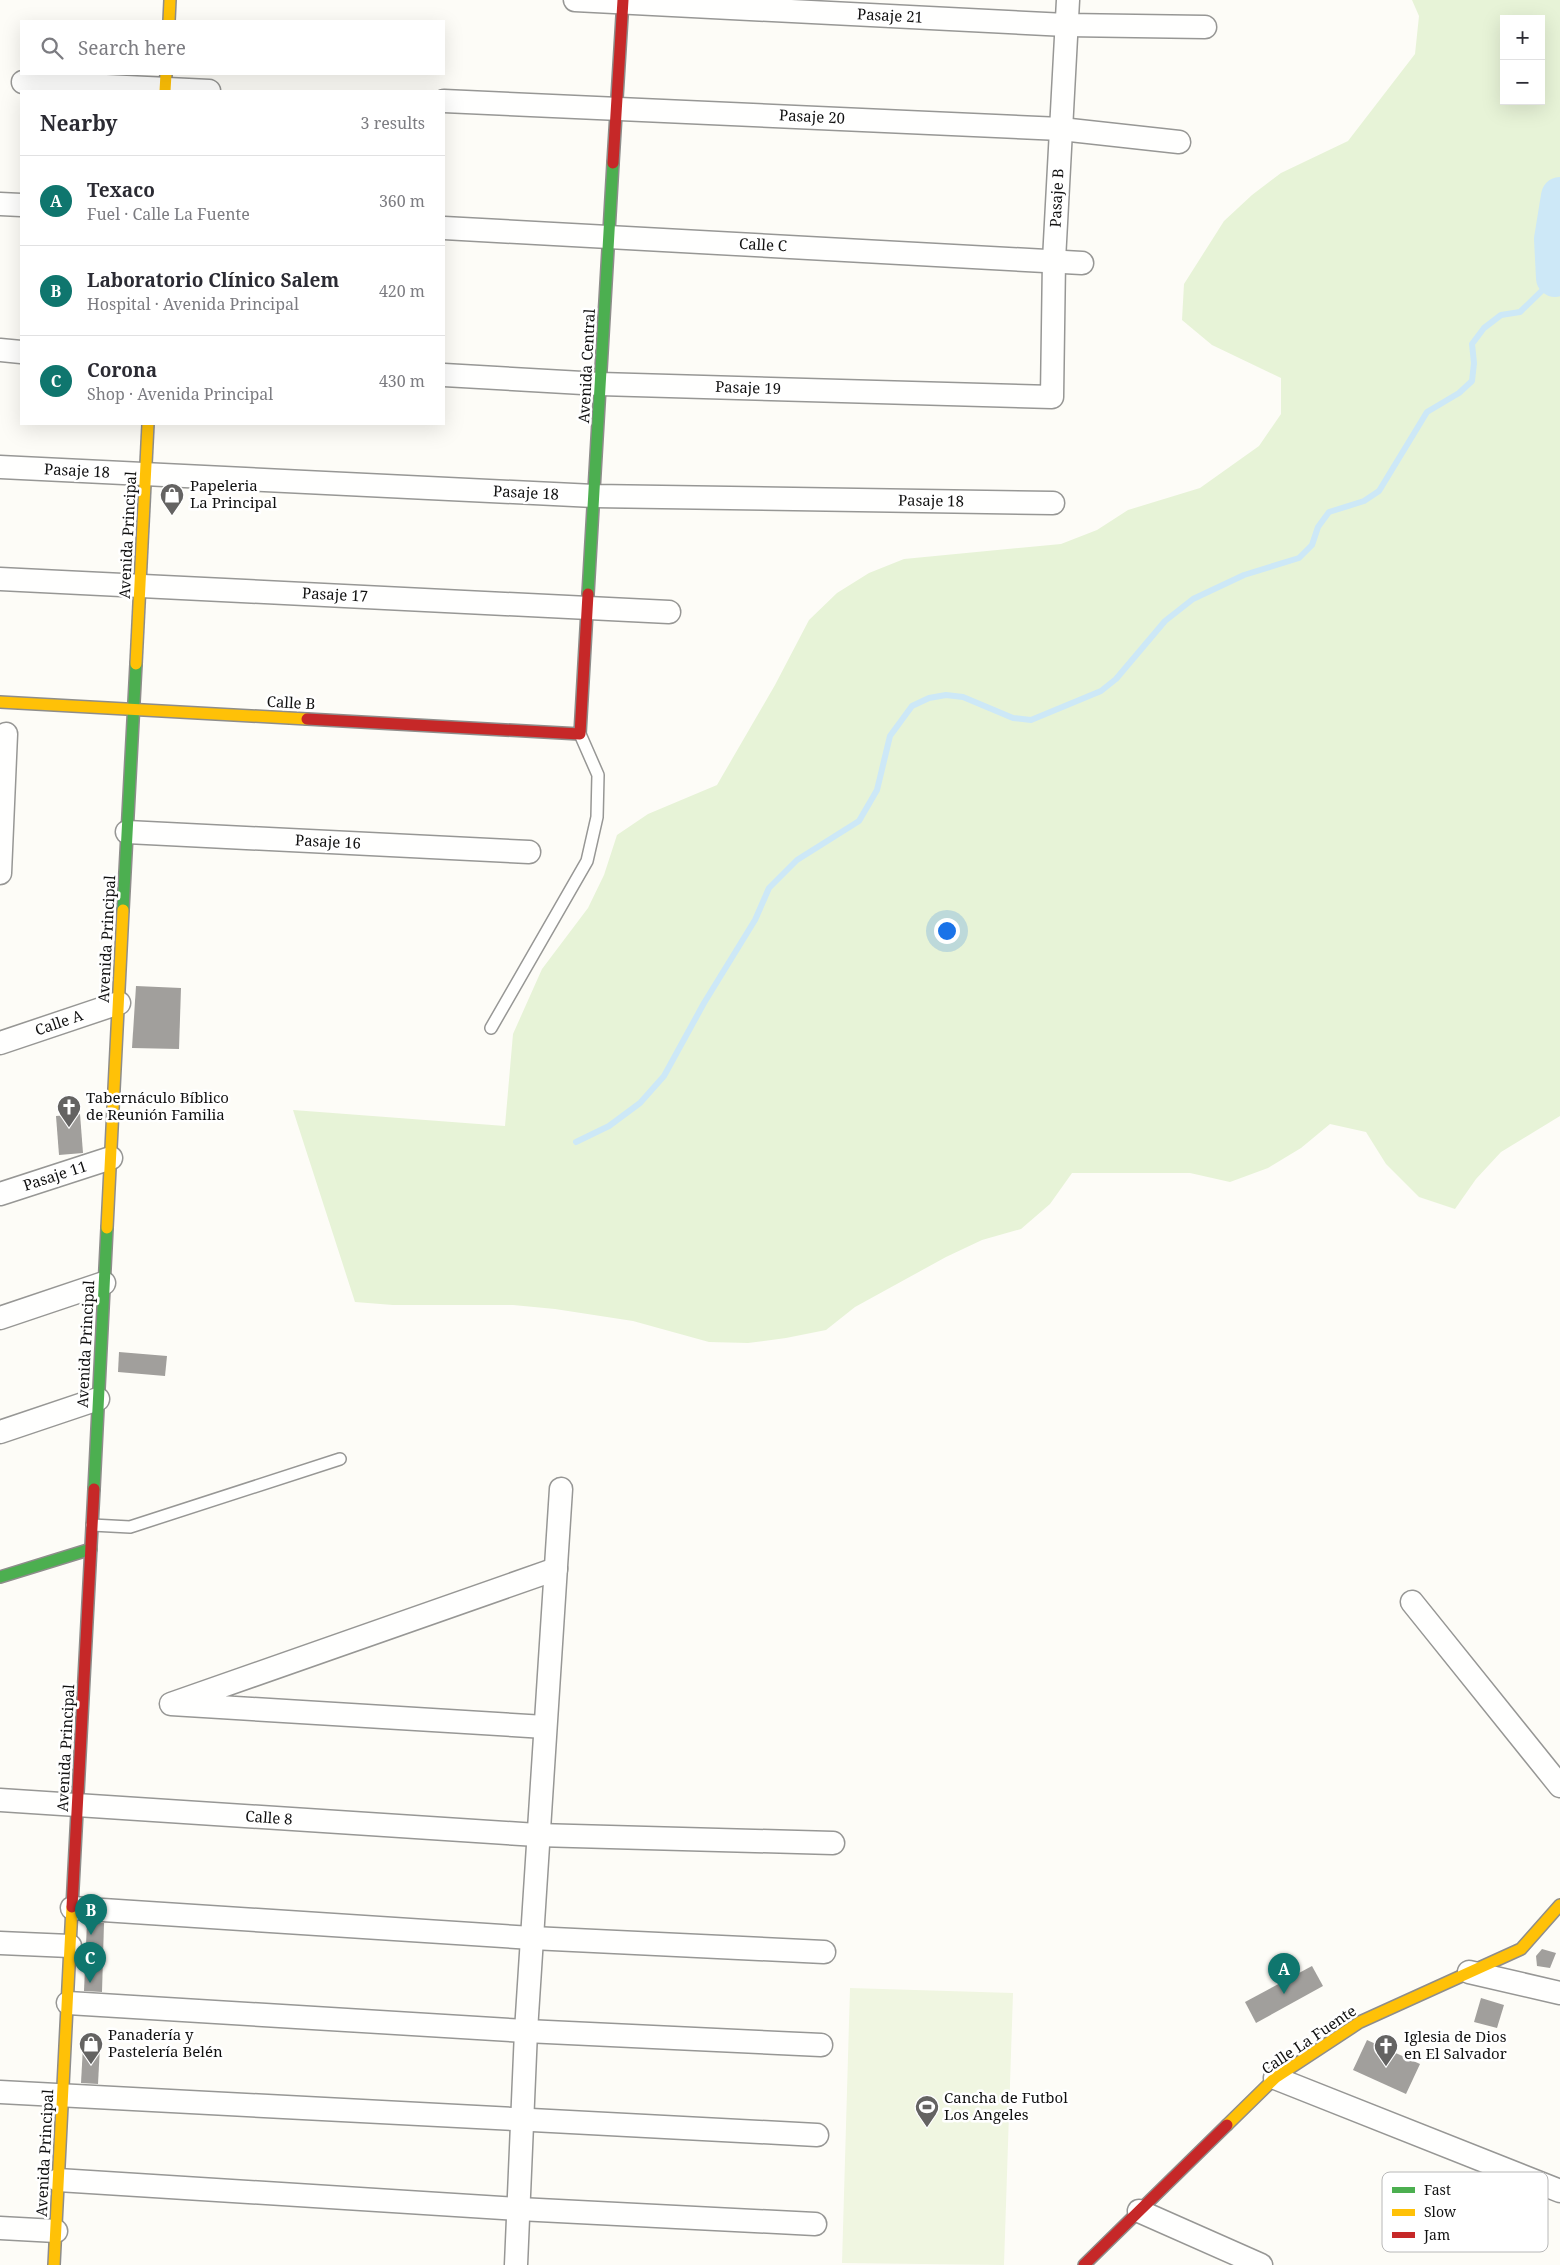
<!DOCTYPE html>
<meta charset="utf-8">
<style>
:root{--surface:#fff;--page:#f2f2f3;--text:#2b2b33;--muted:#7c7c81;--line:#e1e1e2;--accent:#0f766e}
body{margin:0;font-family:"Noto Serif",serif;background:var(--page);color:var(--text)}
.controls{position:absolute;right:15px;top:15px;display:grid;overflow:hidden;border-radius:0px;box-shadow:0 5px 20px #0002}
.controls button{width:45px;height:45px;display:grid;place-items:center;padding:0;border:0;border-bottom:1px solid var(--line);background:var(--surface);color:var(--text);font:25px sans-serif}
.you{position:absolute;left:946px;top:930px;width:18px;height:18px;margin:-12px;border:4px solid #fff;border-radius:50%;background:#1a73e8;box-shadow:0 0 0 8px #1a73e833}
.badge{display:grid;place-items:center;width:32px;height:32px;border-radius:50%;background:var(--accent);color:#fff;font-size:16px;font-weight:700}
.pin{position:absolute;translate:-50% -41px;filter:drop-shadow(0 1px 2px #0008)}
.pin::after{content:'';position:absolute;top:26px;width:18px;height:15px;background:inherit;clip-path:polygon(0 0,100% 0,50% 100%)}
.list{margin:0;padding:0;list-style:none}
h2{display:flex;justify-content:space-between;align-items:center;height:65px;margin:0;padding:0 20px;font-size:21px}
h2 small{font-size:16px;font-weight:400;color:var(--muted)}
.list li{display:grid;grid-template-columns:32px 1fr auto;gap:15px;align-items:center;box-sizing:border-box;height:90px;padding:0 20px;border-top:1px solid var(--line)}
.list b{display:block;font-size:19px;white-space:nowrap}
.list p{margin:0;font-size:16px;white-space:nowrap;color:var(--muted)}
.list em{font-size:16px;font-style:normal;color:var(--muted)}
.icon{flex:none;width:28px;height:28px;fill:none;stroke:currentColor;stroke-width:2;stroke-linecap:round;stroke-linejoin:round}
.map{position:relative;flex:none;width:1560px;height:2265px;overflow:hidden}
.search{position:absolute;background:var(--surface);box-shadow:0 5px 20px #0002;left:20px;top:20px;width:425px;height:55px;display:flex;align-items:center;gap:12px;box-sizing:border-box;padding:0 18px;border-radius:0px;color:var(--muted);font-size:19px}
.panel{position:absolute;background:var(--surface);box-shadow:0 5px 20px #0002;left:20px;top:90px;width:425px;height:335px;border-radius:0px}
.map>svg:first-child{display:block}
.green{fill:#e7f3d7;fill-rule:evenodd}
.pitch{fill:#f0f6e1}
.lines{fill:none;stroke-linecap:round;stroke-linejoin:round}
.stream{stroke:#cde8f7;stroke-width:6}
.river{stroke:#cde8f7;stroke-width:38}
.building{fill:#a19f9c}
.lane-casing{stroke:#979795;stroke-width:14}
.street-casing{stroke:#979795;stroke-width:25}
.fast-casing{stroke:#8e8d8b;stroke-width:14}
.slow-casing{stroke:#8e8d8b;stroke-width:14}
.jam-casing{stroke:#8e8d8b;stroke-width:14}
.lane{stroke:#fffffe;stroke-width:11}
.street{stroke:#fffffe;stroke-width:22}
.fast{stroke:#4caf50;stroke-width:11}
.slow{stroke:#ffc107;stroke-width:11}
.jam{stroke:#c62828;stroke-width:11}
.labels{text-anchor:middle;stroke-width:5;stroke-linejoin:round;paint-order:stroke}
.street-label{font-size:15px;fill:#111;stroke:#fff}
.poi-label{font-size:15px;fill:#111;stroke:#fff;text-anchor:start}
.key{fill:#fff;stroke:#b8b8b8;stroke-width:1}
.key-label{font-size:14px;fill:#111}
</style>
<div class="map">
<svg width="1560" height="2265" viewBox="0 0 1560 2265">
<rect width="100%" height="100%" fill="#fdfcf7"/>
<path class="green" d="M1412,0h148v1116l-59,36 -25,27 -21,30 -36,-12 -33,-33 -20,-32 -36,-8 -29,24 -33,20 -38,14 -40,-9h-118l-22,31 -29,25 -39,11 -36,17 -91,50 -29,23 -40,8 -38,5 -39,-1 -76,-21 -78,-12 -42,-4h-120l-38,-3 -62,-192 212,16 8,-92 29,-65 46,-61 16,-33 13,-40 31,-21 69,-29 58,-100 34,-65 28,-27 32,-20 35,-14 157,-15 36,-14 31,-20 72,-22 59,-42 22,-32v-36l-69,-33 -30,-25 2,-36 40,-63 28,-26 29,-22 67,-32 67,-87 4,-38zM1504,19h37v82h-37z"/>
<polygon class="pitch" points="850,1988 1013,1993 1004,2265 842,2263"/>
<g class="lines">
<polyline class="stream" points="576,1142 609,1126 640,1103 664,1076 704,1003 755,920 769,888 797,860 859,821 877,790 890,736 912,706 929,698 946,695 963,697 1013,718 1031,720 1101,691 1116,679 1165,621 1193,599 1244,575 1299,558 1312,545 1318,527 1329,512 1364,501 1379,491 1427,412 1459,393 1472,381 1474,363 1472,344 1484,328 1501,315 1520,312 1555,278"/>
<polyline class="river" points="1555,278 1553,239 1560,196"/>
</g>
<g class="building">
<polygon points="136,986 181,988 179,1049 132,1048"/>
<polygon points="80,1114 83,1153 59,1155 56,1116"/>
<polygon points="119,1352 167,1356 165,1376 118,1372"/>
<polygon points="87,1922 104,1923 102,1992 84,1991"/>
<polygon points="1542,1949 1556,1953 1550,1968 1537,1966 1536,1956"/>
<polygon points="1312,1966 1323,1986 1256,2023 1245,2002"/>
<polygon points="1481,1998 1504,2005 1497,2028 1474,2022"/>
<polygon points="1367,2040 1420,2064 1406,2094 1353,2070"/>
<polygon points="83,2046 100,2046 98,2084 81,2083"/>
</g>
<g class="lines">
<g class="lane-casing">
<g id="lane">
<polyline points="491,1028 587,861 597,817 598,775 580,734"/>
<polyline points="92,1525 130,1527 340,1459"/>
</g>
</g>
<g class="street-casing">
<g id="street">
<polyline points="575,0 1066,25 1205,27"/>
<polyline points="23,82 209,91"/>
<polyline points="444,101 1061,129 1179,142"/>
<polyline points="0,204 21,205"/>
<polyline points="444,228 1082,263"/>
<polyline points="0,350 21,352"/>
<polyline points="444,375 600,384 1052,397 1054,260 1068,0"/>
<polyline points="0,467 594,496 1053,503"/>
<polyline points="0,579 669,612"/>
<polyline points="127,832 529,852"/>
<polyline points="0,873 6,734"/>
<polyline points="0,1043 119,1003"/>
<polyline points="0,1194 111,1158"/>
<polyline points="0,1318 104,1283"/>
<polyline points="0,1432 98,1399"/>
<polyline points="1412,1602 1560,1786"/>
<polyline points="545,1727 171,1704 556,1569"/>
<polyline points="0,1800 537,1835 833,1843"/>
<polyline points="72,1908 532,1938 824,1952"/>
<polyline points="0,1943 70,1946"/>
<polyline points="1469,1972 1560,1993"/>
<polyline points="68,2003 526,2031 821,2045"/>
<polyline points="1275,2078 1560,2191"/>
<polyline points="0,2092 817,2135"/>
<polyline points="58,2180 519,2209 815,2224"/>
<polyline points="1139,2211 1261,2265"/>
<polyline points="0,2228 56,2231"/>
<polyline points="516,2265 526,2031 561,1489"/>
</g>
</g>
<g class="fast-casing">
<g id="fast">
<polyline points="588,594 613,163"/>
<polyline points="123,910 136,664"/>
<polyline points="94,1489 107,1228"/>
<polyline points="0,1577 91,1549"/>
</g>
</g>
<g class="slow-casing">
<g id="slow">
<polyline points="169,21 170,0"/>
<polyline points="165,91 166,74"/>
<polyline points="136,664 148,424"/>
<polyline points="0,702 307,719"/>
<polyline points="107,1228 123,910"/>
<polyline points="1227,2125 1275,2078 1360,2022 1521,1949 1560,1905"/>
<polyline points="54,2265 72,1907"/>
</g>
</g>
<g class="jam-casing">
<g id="jam">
<polyline points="613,163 623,0"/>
<polyline points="307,719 580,734 588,594"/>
<polyline points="72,1907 94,1489"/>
<polyline points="1084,2265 1227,2125"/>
</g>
</g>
<use href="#lane" class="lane"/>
<use href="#street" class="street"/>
<use href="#fast" class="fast"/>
<use href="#slow" class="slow"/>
<use href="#jam" class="jam"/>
</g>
<defs>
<g id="shop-pin" transform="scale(1.25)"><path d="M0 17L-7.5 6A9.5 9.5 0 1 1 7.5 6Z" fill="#646362" stroke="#fff"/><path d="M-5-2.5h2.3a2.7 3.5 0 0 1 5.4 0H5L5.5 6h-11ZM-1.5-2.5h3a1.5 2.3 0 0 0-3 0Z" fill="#fff"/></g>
<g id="church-pin" transform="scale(1.25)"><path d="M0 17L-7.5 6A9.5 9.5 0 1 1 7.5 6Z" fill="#646362" stroke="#fff"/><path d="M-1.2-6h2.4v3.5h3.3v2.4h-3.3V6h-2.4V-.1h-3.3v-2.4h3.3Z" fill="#fff"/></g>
<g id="stadium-pin" transform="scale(1.25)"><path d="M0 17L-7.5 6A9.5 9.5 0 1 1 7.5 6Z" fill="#646362" stroke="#fff"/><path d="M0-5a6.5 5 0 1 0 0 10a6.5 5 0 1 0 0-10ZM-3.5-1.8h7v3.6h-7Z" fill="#fff"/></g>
</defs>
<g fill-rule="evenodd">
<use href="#shop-pin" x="172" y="495"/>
<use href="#church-pin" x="69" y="1107"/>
<use href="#shop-pin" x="91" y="2044"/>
<use href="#church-pin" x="1386" y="2046"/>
<use href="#stadium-pin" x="927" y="2107"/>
</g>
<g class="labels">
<g class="street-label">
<text transform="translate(890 16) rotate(3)" y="5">Pasaje 21</text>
<text transform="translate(812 117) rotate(3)" y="5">Pasaje 20</text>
<text transform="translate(1057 198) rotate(-87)" y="5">Pasaje B</text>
<text transform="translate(763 245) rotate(3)" y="5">Calle C</text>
<text transform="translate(587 366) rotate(-87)" y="5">Avenida Central</text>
<text transform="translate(748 388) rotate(2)" y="5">Pasaje 19</text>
<text transform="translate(77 471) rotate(3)" y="5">Pasaje 18</text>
<text transform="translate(526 493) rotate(3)" y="5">Pasaje 18</text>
<text transform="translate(931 501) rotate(1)" y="5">Pasaje 18</text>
<text transform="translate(128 535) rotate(-87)" y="5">Avenida Principal</text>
<text transform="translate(335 595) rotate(3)" y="5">Pasaje 17</text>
<text transform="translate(291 703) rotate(3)" y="5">Calle B</text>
<text transform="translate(328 842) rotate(3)" y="5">Pasaje 16</text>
<text transform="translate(107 939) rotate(-87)" y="5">Avenida Principal</text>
<text transform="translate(59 1023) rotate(-19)" y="5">Calle A</text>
<text transform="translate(55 1176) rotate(-18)" y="5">Pasaje 11</text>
<text transform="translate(86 1344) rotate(-87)" y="5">Avenida Principal</text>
<text transform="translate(66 1748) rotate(-87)" y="5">Avenida Principal</text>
<text transform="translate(269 1818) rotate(4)" y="5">Calle 8</text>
<text transform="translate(1309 2040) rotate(-34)" y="5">Calle La Fuente</text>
<text transform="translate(45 2153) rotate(-87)" y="5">Avenida Principal</text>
</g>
<g class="poi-label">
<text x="190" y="491">Papeleria<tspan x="190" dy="17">La Principal</tspan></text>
<text x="86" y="1103">Tabernáculo Bíblico<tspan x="86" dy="17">de Reunión Familia</tspan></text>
<text x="108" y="2040">Panadería y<tspan x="108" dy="17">Pastelería Belén</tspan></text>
<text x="1404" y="2042">Iglesia de Dios<tspan x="1404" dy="17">en El Salvador</tspan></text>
<text x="944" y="2103">Cancha de Futbol<tspan x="944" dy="17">Los Angeles</tspan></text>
</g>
</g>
<rect x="1382" y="2172" width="166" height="80" rx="8" class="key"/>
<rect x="1392" y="2187" width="23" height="6" fill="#4caf50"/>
<rect x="1392" y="2209" width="23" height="7" fill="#ffc107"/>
<rect x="1392" y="2232" width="23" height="6" fill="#c62828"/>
<g class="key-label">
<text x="1424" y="2195">Fast</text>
<text x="1424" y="2217">Slow</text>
<text x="1424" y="2240">Jam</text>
</g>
</svg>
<div class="controls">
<button>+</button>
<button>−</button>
</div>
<div class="you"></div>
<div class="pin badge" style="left:1284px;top:1994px">A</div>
<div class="pin badge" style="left:91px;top:1935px">B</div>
<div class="pin badge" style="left:90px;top:1983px">C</div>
<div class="search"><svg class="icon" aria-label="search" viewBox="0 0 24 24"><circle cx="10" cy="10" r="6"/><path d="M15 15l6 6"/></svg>Search here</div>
<section class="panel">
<h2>Nearby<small>3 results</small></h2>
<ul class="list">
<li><span class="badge">A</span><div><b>Texaco</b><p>Fuel · Calle La Fuente</p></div><em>360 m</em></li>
<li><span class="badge">B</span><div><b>Laboratorio Clínico Salem</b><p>Hospital · Avenida Principal</p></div><em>420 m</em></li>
<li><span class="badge">C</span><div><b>Corona</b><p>Shop · Avenida Principal</p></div><em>430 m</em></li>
</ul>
</section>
</div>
